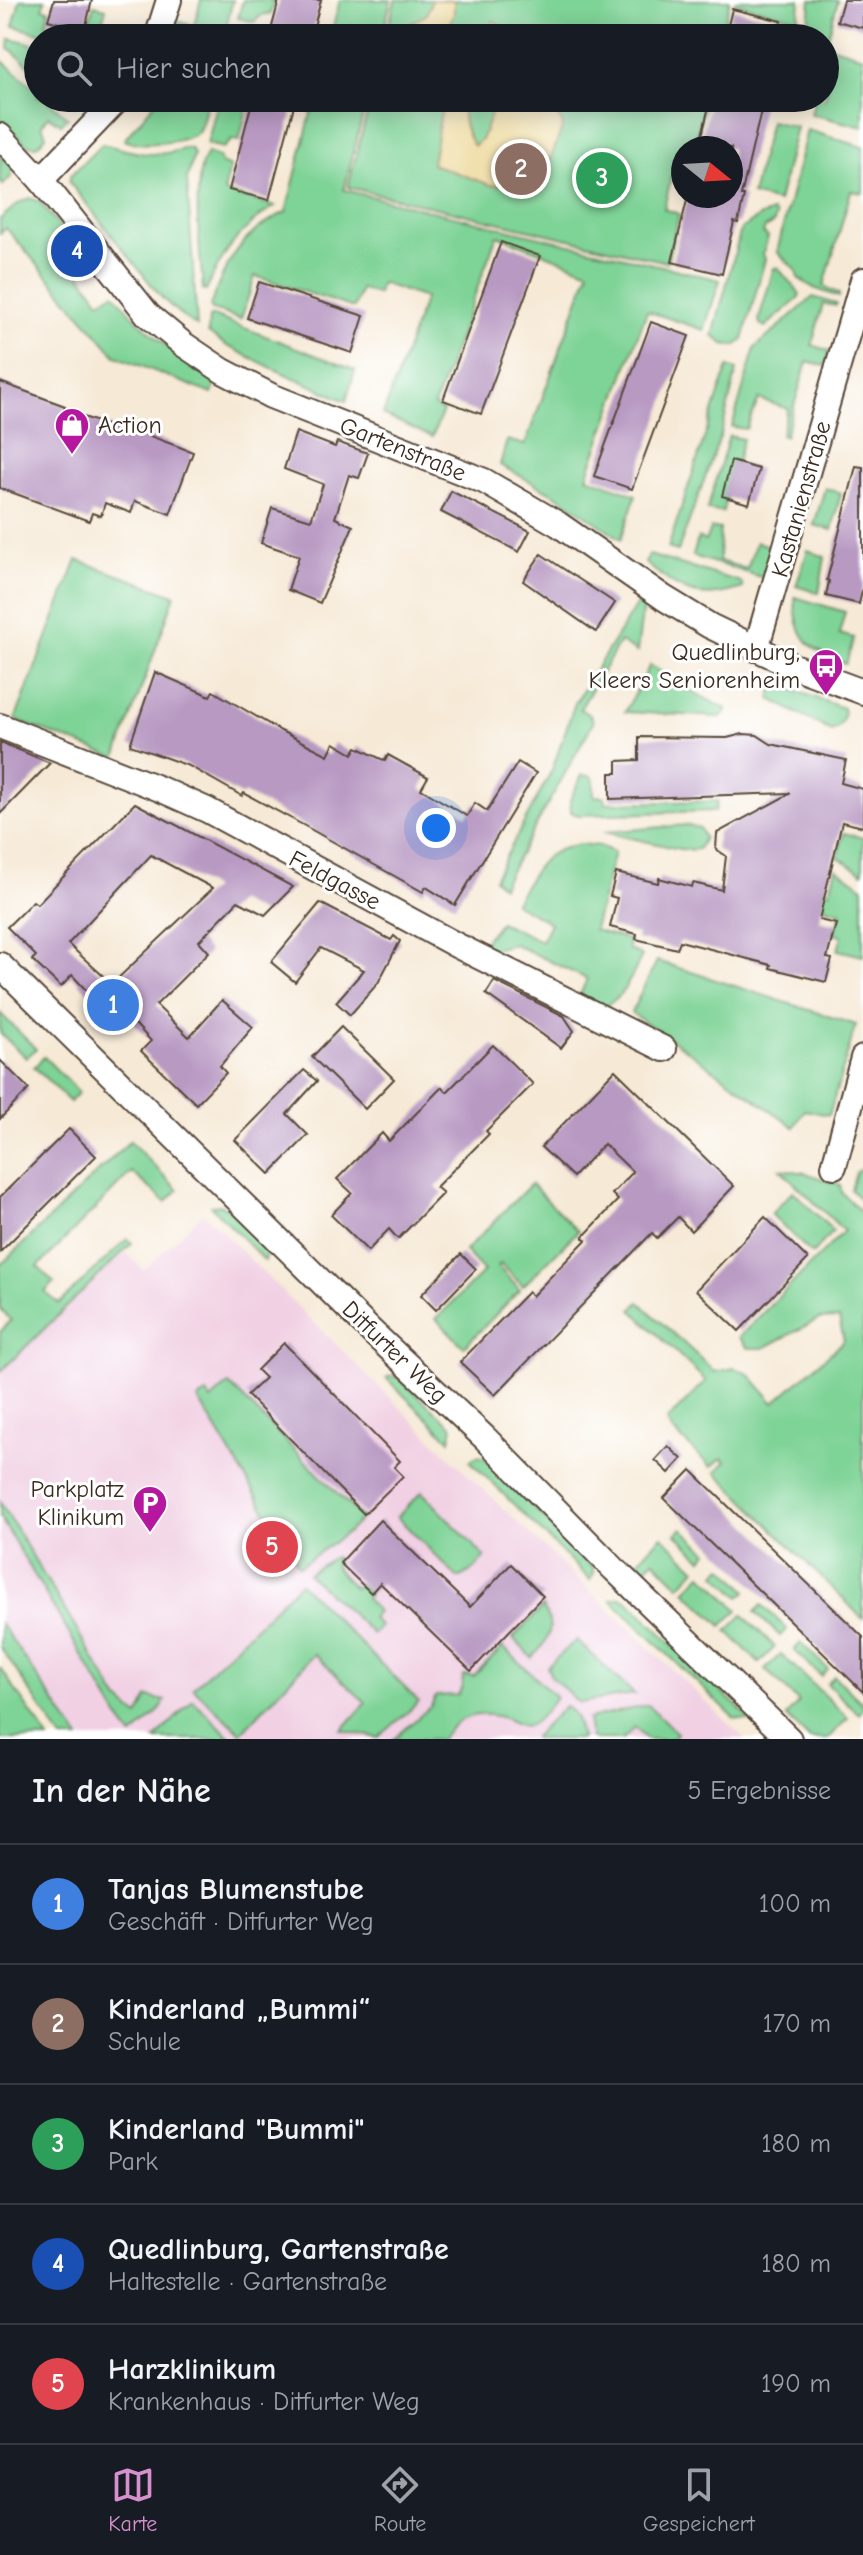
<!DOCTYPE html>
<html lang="de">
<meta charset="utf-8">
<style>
:root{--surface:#171b24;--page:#242831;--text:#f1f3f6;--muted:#9ea1a6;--line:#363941;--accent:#d690ce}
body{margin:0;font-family:"Comic Neue",sans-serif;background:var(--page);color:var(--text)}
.compass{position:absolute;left:671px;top:136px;width:72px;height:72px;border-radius:50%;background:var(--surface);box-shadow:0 4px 20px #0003;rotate:108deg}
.you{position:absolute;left:436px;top:828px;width:28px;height:28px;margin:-20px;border:6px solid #fff;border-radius:50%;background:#1a73e8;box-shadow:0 0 0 12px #1a73e833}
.badge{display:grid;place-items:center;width:52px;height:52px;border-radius:50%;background:var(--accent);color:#fff;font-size:26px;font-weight:700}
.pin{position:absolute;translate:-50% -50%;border:4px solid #fff;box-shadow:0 2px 8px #0006}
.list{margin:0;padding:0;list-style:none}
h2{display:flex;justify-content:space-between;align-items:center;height:104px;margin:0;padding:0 32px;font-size:34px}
h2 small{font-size:26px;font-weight:400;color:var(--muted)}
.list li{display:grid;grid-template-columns:52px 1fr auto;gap:24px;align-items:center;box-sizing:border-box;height:120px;padding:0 32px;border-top:2px solid var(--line)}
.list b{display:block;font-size:30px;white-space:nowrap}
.list p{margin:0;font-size:26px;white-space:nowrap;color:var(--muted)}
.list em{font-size:26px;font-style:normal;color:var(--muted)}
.icon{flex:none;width:44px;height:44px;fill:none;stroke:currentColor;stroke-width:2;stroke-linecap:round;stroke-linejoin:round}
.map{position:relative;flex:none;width:863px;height:1739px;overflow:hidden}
.search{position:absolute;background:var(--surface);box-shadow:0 4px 20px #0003;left:24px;right:24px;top:24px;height:88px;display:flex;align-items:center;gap:20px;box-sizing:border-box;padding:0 28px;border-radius:44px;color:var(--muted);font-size:30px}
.sheet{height:704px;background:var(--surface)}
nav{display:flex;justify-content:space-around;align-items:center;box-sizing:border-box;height:112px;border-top:2px solid var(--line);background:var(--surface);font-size:22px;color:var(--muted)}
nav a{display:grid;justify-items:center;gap:4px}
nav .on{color:var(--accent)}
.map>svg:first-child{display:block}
.built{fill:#f1d0e3}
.green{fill:#7ed396;stroke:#5c7e5a;stroke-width:2}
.sand{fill:#eeda9e;stroke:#94825e;stroke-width:2}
.building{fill:#b899c2;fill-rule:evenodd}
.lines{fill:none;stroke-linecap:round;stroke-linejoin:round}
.street-casing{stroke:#574739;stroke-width:28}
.street{stroke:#fff;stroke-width:24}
.labels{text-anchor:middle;stroke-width:6;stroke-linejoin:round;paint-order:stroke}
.poi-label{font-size:24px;fill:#3b2a1e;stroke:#fff;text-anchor:end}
.street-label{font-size:24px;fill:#3b2a1e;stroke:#fff}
</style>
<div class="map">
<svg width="863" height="1739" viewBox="0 0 863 1739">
<rect width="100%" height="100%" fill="#fff"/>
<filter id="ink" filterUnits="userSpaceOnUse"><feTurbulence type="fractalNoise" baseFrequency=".0125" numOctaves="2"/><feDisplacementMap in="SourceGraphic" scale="16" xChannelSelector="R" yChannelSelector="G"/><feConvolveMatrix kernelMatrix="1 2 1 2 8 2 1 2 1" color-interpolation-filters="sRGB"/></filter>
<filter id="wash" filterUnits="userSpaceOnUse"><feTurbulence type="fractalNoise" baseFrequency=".006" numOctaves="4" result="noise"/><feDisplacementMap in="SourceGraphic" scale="32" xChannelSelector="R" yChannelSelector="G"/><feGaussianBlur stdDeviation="1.8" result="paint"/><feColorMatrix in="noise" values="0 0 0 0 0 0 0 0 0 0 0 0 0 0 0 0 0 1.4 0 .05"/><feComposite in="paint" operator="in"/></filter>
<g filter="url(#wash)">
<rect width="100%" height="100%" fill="#f6e9d5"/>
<polygon class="built" points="203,1213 463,1470 745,1739 80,1739 0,1623 0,1372 125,1252 144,1270"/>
<g class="green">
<polygon points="20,0 45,0 43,8 49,10 46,23 86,33 94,5 106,8 98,38 58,38 13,26"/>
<polygon points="201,0 233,0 223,38 198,38 174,28 176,21 194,26"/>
<polygon points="243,0 274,0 270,15 263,14 254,22 238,18"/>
<polygon points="340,0 391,0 382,38 330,38"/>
<polygon points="395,0 432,0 426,15 410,37 413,38 386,38"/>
<polygon points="454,0 730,0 721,38 517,38 494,21 477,38 446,38 445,30 454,15"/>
<polygon points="735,0 800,0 798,25 801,38 789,38 793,18 735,3"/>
<polygon points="811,0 838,0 826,45 863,56 863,127 811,114 815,98 825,98 831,74 825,68 825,38 812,38 809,23"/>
<polygon points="10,38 38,45 38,73 9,48"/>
<polygon points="0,59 38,91 38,98 45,98 68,118 61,124 49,116 42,124 46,136 37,146 27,145 0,119"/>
<path d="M159,98h49c-3,10 -4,23 -9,32 -8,13 -61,17 -75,10z"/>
<polygon points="219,98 235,98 240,106 247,109 239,141 232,140 223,148 207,144"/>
<path d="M315,98h52l-23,92 376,90 -16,50 -57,-19 -60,166 49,18 -15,44 -60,-41 -61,-33 7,-25 18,5 64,-174 -92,-36 -63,171 9,5 -11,26 -49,-22 42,-117 -44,-15 -4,11 -16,-5 -7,19 -99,-32 -14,43 -29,-9 -2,-4c16,-44 31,-73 76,-94z"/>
<path d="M371,98h28l4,4 8,-4h35l-6,20 -8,46 59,21h25l23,-79 -12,-3 -35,9 -10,26 -8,8c-9,-15 -15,-31 -8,-48h240l-12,50h-11v32l-12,-3 -7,32 15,5 -12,48 -319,-75z"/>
<polygon points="770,121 796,127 778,202 752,195"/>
<polygon points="807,130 863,147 863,193 851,191 824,286 839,294 839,297 814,288 798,278 796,270 777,252"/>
<path d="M102,144c33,8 50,16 84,4l5,1 3,5 -7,26 10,146 -14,-9 -21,-19 -93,-116 2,-7z"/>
<polygon points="0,153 13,168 11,177 3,185 0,182"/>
<path d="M207,153l12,4 2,6 9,4 -6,25 51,14c-35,22 -53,47 -69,85l-3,-1c-2,-32 -13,-111 4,-137z"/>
<path d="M29,198l10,3 30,37 -12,4 43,59 14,-8c28,36 60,61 99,84l2,9 -3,8 -96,-38 -110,-128 -6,5v-14l19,-16z"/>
<polygon points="773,212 776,215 774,222 765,228 763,233 768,237 763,254 765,259 743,340 735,346 724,344 713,336 741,229 761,216"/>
<polygon points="774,268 778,268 800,294 798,299 765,327 760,324 759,319"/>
<polygon points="813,297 837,304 836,306 823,304 812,345 830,351 825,366 807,362 785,436 781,435 788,409 759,399 746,429 732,427 755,348"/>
<polygon points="213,316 355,370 346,401 270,367 227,346 208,333 209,318"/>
<polygon points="728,367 737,370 721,434 678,551 668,548"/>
<polygon points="729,436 743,439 723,512 707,510"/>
<polygon points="825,488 841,493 832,530 814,525"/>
<polygon points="711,528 720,529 719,561 747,569 756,542 774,547 764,578 693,556 698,538 705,541"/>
<polygon points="808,550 825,557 819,593 796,586"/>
<path d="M649,555l92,27 2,6c-47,15 -61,4 -98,-25z"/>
<polygon points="77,560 175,595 116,758 15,720"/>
<path d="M795,597l50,15 -6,22 15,4 -8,26c-36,-14 -51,-25 -51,-67z"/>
<polygon points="638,602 643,605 637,652 620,642 580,709 591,716 593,723 502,886 494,879 552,770 575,703"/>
<polygon points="650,665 696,694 727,709 721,717 625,712"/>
<path d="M775,683l68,25c3,10 -3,20 -12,23l-61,-32z"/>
<polygon points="582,775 591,776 594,780 594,796 605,797 606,803 718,801 715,811 578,815 571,812 570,800"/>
<polygon points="686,825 700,828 704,838 698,849 684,850 604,832"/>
<polygon points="844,833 863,838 863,873 838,857"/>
<path d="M580,844l20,2 14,6 -20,78 35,10 -1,9 14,7c-11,22 -19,44 -43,53l-20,-12 8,-18 -73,-35 -26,6 -9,-3 21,-25 41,19 9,-18 -36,-20c22,-32 23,-51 66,-59z"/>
<polygon points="836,868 863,887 863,956 838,950 842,936 834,934 841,912 781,895 786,880 830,891"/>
<polygon points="657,961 856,1025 829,1115 805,1110 794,1127 671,1039 631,1013"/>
<polygon points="0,1013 36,1049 26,1058 0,1033"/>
<polygon points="44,1057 79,1092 70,1102 34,1067"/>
<polygon points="130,1141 178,1190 166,1202 131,1172 38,1267 54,1283 45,1292 59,1304 127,1239 132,1243 0,1372 0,1332 11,1320 0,1309 0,1266"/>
<polygon points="780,1169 806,1173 840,1185 842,1193 863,1214 863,1619 716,1472 726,1461 722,1458 711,1467 671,1429 667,1421 706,1381 632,1310 639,1302 715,1372 734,1368 749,1374 774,1403 844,1341 839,1318 819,1319 764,1348 748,1348 739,1337 844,1231"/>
<polygon points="861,1169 863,1169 863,1202 851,1190 856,1172"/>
<polygon points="531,1184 578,1231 523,1286 500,1264 498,1267 520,1290 464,1347 436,1319 484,1271 465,1251"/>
<polygon points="793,1191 833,1231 812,1254 771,1214"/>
<polygon points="220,1205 229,1209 268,1247 265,1261 211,1206"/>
<polygon points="390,1376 397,1377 453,1427 450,1440 386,1378"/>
<polygon points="229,1384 362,1518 347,1533 299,1566 198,1399 207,1394 211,1400"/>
<polygon points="478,1456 485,1458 593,1568 594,1573 590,1580 470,1461"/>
<polygon points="422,1492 485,1557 475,1569 458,1578 397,1517"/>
<polygon points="0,1502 118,1699 138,1716 148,1697 165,1701 158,1712 133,1736 125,1728 0,1517"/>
<polygon points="682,1528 708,1552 702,1559 676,1534"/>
<polygon points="662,1536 696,1569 680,1586 654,1560 640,1574 633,1566"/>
<polygon points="334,1557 337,1560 334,1566 354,1588 359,1585 369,1594 366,1599 377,1611 372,1618 380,1626 373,1634 308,1574"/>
<polygon points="723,1567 747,1591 740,1597 716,1574"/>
<polygon points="702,1574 738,1610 722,1626 685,1591"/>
<polygon points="300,1583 419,1702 378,1738 342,1730 366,1703 314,1654 241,1733 193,1688"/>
<polygon points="621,1597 628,1601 752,1721 734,1718 611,1600"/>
<polygon points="762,1605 787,1629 780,1636 755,1612"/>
<path d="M543,1607c13,22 6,33 -11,51l-19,-20z"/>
<polygon points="743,1615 775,1647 759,1663 727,1631"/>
<polygon points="0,1623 80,1739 62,1739 0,1647"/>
<polygon points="576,1640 634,1694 579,1703 551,1676 547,1667"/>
<polygon points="801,1643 828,1669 821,1676 794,1650"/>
<path d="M503,1647l53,50c-7,8 -16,24 -26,28 -8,3 -16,-3 -23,-6 -28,-9 -49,-4 -66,20h-47l37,-33 5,-10 22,-1 4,-8 1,-12 11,1z"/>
<polygon points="781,1654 848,1718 827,1739 810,1739 786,1716 799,1702 765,1669"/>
<polygon points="0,1667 1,1669 49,1739 0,1739"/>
<polygon points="834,1676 863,1704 863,1709 859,1714 827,1684"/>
<polygon points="193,1700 232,1739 155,1739"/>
<polygon points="648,1705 677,1733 672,1739 647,1739 635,1727 623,1739 591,1739 588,1719"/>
<path d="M565,1706c13,9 13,18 16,33h-46l-1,-2z"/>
</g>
<g class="sand">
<polygon points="432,0 454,0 454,15 445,30 446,38 410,37 412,22 426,15"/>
<polygon points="494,21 517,38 477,38"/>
<path d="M446,98h20c-7,17 -2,33 8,48l8,-8 10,-26 18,-10 43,6 10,17 -12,33 -10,17 -25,10h-25l-59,-21 8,-46z"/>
</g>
<g id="blocks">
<g class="building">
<polygon points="54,0 92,0 85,30 48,20"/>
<polygon points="279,0 321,0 311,38 269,38"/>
<polygon points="843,0 863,0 863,28 837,21"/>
<polygon points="732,9 782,21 778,38 725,38"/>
<polygon points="253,98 296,98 269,200 229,190"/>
<polygon points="711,98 764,98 741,196 744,196 738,223 734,222 722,274 672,262 688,196 731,196 731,148 699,148"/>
<polygon points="501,242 540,256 481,414 443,400"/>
<polygon points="259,282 364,316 352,353 247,318"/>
<polygon points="651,322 689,336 632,489 594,476"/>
<polygon points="0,382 65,406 64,410 120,430 121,425 193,452 170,514 135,501 131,513 105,503 101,516 92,513 89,521 0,488"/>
<polygon points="296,432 335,447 337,442 368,453 359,478 349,475 335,518 353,526 320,603 288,590 299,556 261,543 272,508 311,520 323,484 284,469"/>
<polygon points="731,461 759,469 749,504 722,496"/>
<polygon points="856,466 863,467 863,587 859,604 826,596 829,581 827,580"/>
<polygon points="451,491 530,531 519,552 441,512"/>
<polygon points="541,554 615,603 596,632 523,581"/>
<polygon points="155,672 210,696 213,691 281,731 328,755 334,743 353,754 357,747 385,761 388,755 428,777 421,789 467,816 475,803 487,811 518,762 536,773 455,905 426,887 423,892 303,825 244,793 242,796 189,766 130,745"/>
<polygon points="743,734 757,735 771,744 846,760 841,783 863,789 863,827 842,822 819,920 836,924 827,958 832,959 826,982 770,968 771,965 680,941 677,949 636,939 637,934 610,927 617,898 610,896 616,873 658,883 659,878 692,887 693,883 722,890 726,856 716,849 717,833 791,793 610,799 610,773 617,773 617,761 639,760 639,737 727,738"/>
<polygon points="0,742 50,763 0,814"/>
<path d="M135,803l158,84 -28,28 -27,-14 -39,40 10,11 -53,53 33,32 33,-37 31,27 -33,39 6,7 -30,31 -55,-53 10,-10 -27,-29 -9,9 -43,-46 -11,12 -29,-27 4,-4 -29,-29 26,-26 4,3zM151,855l62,33 -101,96 -44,-40z"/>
<polygon points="320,903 391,940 394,936 400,941 378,983 350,1015 336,1002 364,970 321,948 295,982 271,962"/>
<polygon points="494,981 564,1016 574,1031 561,1048 486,994"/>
<polygon points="341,1027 394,1079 365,1109 312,1057"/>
<polygon points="493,1045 533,1084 486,1131 489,1134 436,1187 443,1193 398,1239 389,1229 368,1251 331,1215 352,1193 337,1179 382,1133 389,1141 442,1087 447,1092"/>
<polygon points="0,1060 29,1089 0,1119"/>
<polygon points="304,1070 317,1081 287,1114 308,1135 270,1174 235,1140"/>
<polygon points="615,1070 734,1186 691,1231 678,1217 657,1238 652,1233 495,1395 460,1362 528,1292 532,1296 586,1240 583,1237 618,1200 612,1194 633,1172 604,1144 573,1177 541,1147"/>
<polygon points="69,1129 96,1156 0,1252 0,1197"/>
<polygon points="765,1217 808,1259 739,1331 696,1290"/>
<polygon points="461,1254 476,1269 436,1310 421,1295"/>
<polygon points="284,1343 400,1461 394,1467 403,1476 364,1514 247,1395 265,1378 257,1370"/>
<polygon points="668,1446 682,1459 669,1473 655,1460"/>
<polygon points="691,1470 863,1637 863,1692 664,1498"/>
<polygon points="380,1520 470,1607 511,1564 543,1596 471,1671 380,1583 371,1593 340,1563"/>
</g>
</g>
</g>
<g filter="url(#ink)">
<use href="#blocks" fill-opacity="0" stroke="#574739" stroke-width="2"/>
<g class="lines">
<g class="street-casing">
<g id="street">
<polyline points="157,38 169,0"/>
<polyline points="0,136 41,180 148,315 183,344 223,371 271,396 484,481 558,524 664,598 710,626 793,666 863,692"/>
<polyline points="41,180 119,98"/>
<polyline points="756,649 863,280"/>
<polyline points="0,726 160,789 207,810 456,945 664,1049"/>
<polyline points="0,965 372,1332 485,1438 614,1569 789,1739"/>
<polyline points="834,1166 863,1058"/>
</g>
</g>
<use href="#street" class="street"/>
</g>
</g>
<defs>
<g id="shop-pin" transform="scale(1.8)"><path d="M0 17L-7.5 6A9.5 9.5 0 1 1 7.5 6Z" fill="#b5179e" stroke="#fff"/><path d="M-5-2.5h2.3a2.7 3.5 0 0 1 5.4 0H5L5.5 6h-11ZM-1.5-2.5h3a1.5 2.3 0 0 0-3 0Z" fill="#fff"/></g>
<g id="bus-pin" transform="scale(1.8)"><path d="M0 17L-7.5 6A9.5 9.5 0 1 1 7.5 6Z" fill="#b5179e" stroke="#fff"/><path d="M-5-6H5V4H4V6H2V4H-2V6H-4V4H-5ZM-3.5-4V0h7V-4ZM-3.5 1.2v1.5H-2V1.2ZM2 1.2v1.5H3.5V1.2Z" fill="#fff"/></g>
<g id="parking-pin" transform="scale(1.8)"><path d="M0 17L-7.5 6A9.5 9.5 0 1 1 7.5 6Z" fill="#b5179e" stroke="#fff"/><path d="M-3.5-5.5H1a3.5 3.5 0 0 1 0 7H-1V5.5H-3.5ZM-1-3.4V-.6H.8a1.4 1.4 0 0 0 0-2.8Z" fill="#fff"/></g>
</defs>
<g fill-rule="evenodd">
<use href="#shop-pin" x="72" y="425"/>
<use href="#bus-pin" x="826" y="666"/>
<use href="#parking-pin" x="150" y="1503"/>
</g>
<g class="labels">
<g class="poi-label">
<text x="98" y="433" text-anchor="start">Action</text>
<text x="800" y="660">Quedlinburg,<tspan x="800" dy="28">Kleers Seniorenheim</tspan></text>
<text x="124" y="1497">Parkplatz<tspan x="124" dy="28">Klinikum</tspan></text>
</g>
<g class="street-label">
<text transform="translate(403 449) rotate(22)" y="8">Gartenstraße</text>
<text transform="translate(801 499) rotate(-74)" y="8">Kastanienstraße</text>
<text transform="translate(335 880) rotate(28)" y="8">Feldgasse</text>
<text transform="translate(395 1352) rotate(44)" y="8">Ditfurter Weg</text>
</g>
</g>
</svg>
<svg class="compass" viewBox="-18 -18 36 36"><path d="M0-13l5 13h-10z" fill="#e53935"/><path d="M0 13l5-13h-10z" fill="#9ea1a6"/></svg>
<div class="you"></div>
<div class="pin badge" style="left:113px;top:1005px;background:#3f7fe0">1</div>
<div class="pin badge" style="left:521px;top:169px;background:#8d6e63">2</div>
<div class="pin badge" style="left:602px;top:178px;background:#2e9e5b">3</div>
<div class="pin badge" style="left:77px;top:251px;background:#1a4fb4">4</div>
<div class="pin badge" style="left:272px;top:1547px;background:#e0444e">5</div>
<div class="search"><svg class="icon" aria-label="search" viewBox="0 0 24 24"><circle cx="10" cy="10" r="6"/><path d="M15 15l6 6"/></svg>Hier suchen</div>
</div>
<section class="sheet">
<h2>In der Nähe<small>5 Ergebnisse</small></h2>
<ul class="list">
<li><span class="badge" style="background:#3f7fe0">1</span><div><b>Tanjas Blumenstube</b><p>Geschäft · Ditfurter Weg</p></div><em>100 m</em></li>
<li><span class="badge" style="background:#8d6e63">2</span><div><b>Kinderland „Bummi“</b><p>Schule</p></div><em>170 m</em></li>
<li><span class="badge" style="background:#2e9e5b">3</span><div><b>Kinderland &quot;Bummi&quot;</b><p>Park</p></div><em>180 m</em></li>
<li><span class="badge" style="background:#1a4fb4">4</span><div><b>Quedlinburg, Gartenstraße</b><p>Haltestelle · Gartenstraße</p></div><em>180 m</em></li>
<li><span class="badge" style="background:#e0444e">5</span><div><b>Harzklinikum</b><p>Krankenhaus · Ditfurter Weg</p></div><em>190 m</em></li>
</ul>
</section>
<nav>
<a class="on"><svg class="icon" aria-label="map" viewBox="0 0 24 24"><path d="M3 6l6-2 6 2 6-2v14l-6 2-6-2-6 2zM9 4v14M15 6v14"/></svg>Karte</a>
<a><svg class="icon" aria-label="directions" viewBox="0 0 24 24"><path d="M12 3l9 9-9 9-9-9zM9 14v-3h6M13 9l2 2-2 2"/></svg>Route</a>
<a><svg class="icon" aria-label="saved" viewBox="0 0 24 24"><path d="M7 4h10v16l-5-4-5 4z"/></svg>Gespeichert</a>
</nav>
